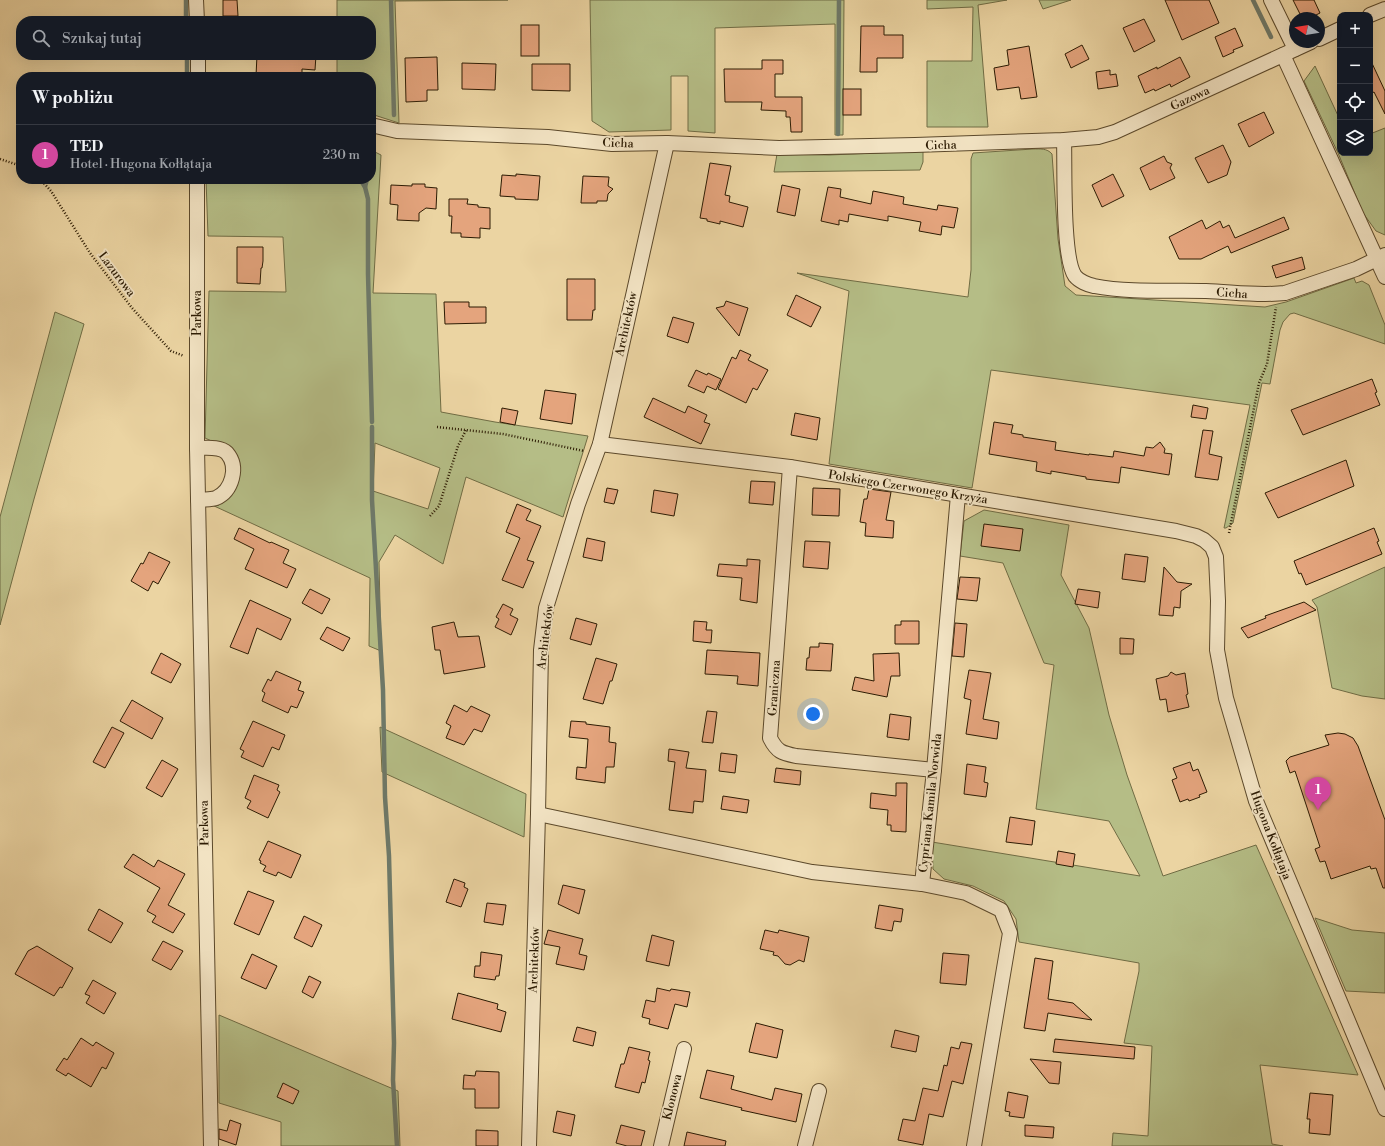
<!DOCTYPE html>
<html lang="pl">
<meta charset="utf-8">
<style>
:root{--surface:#171b24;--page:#242831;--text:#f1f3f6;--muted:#9ea1a6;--line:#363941;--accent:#d93025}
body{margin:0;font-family:"Libre Bodoni",serif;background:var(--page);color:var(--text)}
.controls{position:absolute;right:12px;top:12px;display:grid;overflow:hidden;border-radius:8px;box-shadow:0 4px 16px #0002}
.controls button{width:36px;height:36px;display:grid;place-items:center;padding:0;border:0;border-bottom:1px solid var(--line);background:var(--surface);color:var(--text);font:20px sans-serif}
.compass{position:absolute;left:1289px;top:12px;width:36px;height:36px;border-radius:50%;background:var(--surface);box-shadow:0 4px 16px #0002;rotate:282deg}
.you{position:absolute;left:813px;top:714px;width:14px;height:14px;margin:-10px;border:3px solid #fff;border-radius:50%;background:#1a73e8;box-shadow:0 0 0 6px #1a73e833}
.badge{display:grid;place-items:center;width:26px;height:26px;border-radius:50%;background:var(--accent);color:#fff;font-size:13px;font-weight:700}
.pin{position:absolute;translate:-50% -33px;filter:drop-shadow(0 1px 2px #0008)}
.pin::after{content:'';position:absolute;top:21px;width:14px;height:12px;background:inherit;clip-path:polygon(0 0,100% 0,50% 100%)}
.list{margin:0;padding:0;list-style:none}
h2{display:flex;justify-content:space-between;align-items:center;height:52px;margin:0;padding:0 16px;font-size:17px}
h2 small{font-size:13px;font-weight:400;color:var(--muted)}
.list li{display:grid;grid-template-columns:26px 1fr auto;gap:12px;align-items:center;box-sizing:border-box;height:60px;padding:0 16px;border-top:1px solid var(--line)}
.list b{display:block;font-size:15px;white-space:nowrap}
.list p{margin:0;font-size:13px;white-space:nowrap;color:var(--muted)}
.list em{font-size:13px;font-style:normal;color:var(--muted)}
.icon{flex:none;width:22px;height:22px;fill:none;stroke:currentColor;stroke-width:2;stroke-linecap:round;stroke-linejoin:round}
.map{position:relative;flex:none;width:1385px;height:1146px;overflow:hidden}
.search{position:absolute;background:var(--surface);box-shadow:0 4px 16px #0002;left:16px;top:16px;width:360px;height:44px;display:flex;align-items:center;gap:10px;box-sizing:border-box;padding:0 14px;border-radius:16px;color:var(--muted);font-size:15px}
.panel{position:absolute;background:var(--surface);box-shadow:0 4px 16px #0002;left:16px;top:72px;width:360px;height:112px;border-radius:16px}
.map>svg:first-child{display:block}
.green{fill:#b5bd86;stroke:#706c44;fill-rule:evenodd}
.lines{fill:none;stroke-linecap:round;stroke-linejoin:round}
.stream{stroke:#6e7969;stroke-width:4.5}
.building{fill:#e4a47d;stroke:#2c1b03}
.minor-casing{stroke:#5c492b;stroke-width:16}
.path{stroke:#2c1b03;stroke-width:2.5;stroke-dasharray:1 2;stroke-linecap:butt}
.minor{stroke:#f2e3c3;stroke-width:14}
.labels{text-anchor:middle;stroke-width:3.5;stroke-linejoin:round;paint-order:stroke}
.street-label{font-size:12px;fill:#2c1b03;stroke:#f2e3c3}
</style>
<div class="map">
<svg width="1385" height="1146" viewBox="0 0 1385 1146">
<rect width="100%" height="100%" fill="#ebd4a2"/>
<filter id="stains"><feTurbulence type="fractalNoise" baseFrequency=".005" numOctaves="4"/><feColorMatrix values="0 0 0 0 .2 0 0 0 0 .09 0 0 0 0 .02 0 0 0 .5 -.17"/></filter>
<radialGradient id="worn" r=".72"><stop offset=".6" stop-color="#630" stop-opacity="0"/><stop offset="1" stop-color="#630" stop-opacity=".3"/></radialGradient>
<g class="green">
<polygon points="337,0 508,0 395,1 399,123 371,114 371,77 337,77 337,55 371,55 371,21 337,21"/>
<polygon points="590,0 844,0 843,135 835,135 835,24 715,28 715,133 688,131 688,76 671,76 671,130 609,132 592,121"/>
<polygon points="927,0 1007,0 978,5 988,127 927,127 927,61 972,61 973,7 927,9"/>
<polygon points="1039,0 1071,0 1043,9"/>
<polygon points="1315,66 1340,120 1340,153 1370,153 1370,134 1385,128 1385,235 1376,231 1363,213 1338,153 1304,81"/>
<path d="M1033,149c7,0 14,-1 19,5l6,85 7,47 11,9 189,12 21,-5 68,-24 2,5 6,-2 7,4 16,40v19l-91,-31 -4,1 -7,8 -3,8 -10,54 -8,-1 -29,140 -7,5h-2l26,-123 -259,-35 -19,118 -143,-24 20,-173 -52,-18 171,24 3,-27v-111l2,-6z"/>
<path d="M371,150l10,5 -8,138 63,1 5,118 54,10 93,14 -25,81 -97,-40 -23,87 -48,-29 -16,27 2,89 -12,-5 1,-68 -158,-73h7l14,-14 -4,-42 -24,-11 4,-147 77,1 -3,-55 -75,-1 -2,-57h165zM375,443l65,25 -12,41 -55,-18z"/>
<polygon points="923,151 923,162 920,170 774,172 777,154 829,155"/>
<polygon points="55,312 84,324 34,499 0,625 0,517"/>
<polygon points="984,510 1069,525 1061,575 1089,628 1109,715 1127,775 1163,876 1256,845 1358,1075 1260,1065 1272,1144 1283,1146 1112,1146 1113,1133 1148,1136 1152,1046 1124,1043 1139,971 1139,963 1019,942 1016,919 1004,901 973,886 944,879 933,869 932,842 1140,876 1109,821 1036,809 1054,665 1044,663 1003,563 960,556 964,521"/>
<polygon points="1385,567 1385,699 1362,696 1332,688 1317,607 1312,600"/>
<polygon points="380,727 526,794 524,837 382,772"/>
<polygon points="1315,918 1352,930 1385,933 1385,993 1346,991"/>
<polygon points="219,1015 398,1091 400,1146 281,1146 281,1122 219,1103"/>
</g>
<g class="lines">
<g class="stream">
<polyline points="186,0 186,21"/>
<polyline points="391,0 394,115"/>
<polyline points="1253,0 1271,37"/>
<polyline points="187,55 187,77"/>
<polyline points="838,134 839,0"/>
<polyline points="371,166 374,155"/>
<polyline points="360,179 365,187 368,199 368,274 372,422"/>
<polyline points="365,187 367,179"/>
<polyline points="372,427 372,500 383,690 385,797 389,856 394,1043 393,1080 397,1146"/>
</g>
</g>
<g class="building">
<polygon points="223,0 237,0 238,16 223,16"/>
<polygon points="1165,0 1209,0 1219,23 1182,40"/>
<polygon points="1293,0 1314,0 1320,13 1310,18 1302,18"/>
<polygon points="1144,19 1155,41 1134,52 1123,28"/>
<rect x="521" y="25" width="18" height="31"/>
<polygon points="861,26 884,26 884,35 903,35 903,58 877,58 877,72 860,72"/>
<polygon points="1235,28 1243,46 1233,50 1234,52 1223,57 1215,37"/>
<polygon points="1082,45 1089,59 1071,68 1065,54"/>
<polygon points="1029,46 1037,97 1021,99 1019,87 997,90 994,68 1009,65 1007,50"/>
<polygon points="257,55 316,55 315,70 302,69 302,76 272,74 272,77 256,76"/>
<polygon points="437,57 438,90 427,90 427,101 406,102 405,58"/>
<polygon points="1180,57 1190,77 1171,87 1170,84 1155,91 1154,89 1145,93 1138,76 1157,67 1157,69"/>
<polygon points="1370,59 1385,91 1385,114 1374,92 1370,94"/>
<polygon points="762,60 783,60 783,74 775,74 775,97 802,97 802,132 791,132 790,117 786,117 786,111 761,110 762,102 725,102 724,69 762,69"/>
<polygon points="462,63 496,64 495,90 462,89"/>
<polygon points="532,64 570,64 570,91 532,90"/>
<polygon points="1110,70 1110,75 1116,74 1118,86 1098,89 1096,72"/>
<rect x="843" y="89" width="18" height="26"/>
<polygon points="1264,112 1274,133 1249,147 1238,124"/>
<polygon points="1223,145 1231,162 1227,175 1208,183 1195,158"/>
<polygon points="1164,156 1167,162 1172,164 1170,168 1175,178 1150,190 1140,168"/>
<polygon points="710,163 731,166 725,195 730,196 729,202 748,207 743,227 720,221 720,224 707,221 707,219 700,218"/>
<polygon points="516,174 540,176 538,200 515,199 515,197 500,196 502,175 516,176"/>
<polygon points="1113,174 1124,196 1102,207 1092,185"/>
<polygon points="583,176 609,177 608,186 613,189 608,194 607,201 597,201 597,203 581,203"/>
<polygon points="412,184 425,184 425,187 437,188 436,209 426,208 419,213 419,221 397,220 398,205 390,204 391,185 412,186"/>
<polygon points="782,185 800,189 795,216 777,212"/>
<polygon points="828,187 841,189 840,197 871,204 873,191 904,197 903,204 937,210 938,205 958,208 954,228 942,226 941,235 919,231 921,222 888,216 888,221 849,214 848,222 839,220 839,225 821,221"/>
<polygon points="449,199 468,199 467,204 478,205 478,207 490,208 490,229 480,228 480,238 461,237 461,233 451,233 452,216 449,216"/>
<polygon points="1284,217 1289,229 1231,253 1228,246 1201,259 1179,259 1169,237 1202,220 1206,229 1220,221 1223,228 1229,225 1235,238"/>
<polygon points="237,247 263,247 263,261 262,268 261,268 260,284 237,283"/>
<polygon points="1302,257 1305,269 1276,278 1272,266"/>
<polygon points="567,279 595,279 595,310 593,310 592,320 567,320"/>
<polygon points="796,295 821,307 811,327 787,315"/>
<polygon points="726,301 748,308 739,336 716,308 724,306"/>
<polygon points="444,302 469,302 469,307 486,307 486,323 445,324"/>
<polygon points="673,317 694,323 688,343 667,336"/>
<polygon points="740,350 751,355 748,360 768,370 757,390 753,388 746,403 718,389 732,357 736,359"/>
<polygon points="696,370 707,375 708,373 721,379 716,390 707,386 704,393 688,386"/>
<polygon points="1372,379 1377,392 1375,393 1380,405 1303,435 1291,410"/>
<polygon points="545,390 576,394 572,424 540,419"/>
<polygon points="653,398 685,413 688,406 707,415 704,422 710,424 701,444 644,417"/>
<polygon points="1193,405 1208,408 1206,419 1191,417"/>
<polygon points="502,408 518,411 515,425 500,422"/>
<polygon points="795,413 820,418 817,440 791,435"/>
<polygon points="994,422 1013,425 1011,433 1023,435 1023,437 1056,442 1055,450 1089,455 1089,454 1113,457 1114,451 1144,456 1146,447 1153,448 1160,442 1165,449 1164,453 1172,454 1169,475 1121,467 1119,483 1086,479 1086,477 1051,471 1051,474 1036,471 1037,462 989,454"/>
<polygon points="1203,430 1213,431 1209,454 1222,457 1218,480 1195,477"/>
<polygon points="1346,460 1354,486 1278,518 1265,493"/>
<polygon points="751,481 775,482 773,505 749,503"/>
<polygon points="607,488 618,490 614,504 604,502"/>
<polygon points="813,488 840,489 839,516 812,515"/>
<polygon points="869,489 891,492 886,520 894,521 893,538 865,536 866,523 860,522 864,499 867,499"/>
<polygon points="654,490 678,494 674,516 651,512"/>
<polygon points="517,504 531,510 526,520 541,526 527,560 534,562 523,588 502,580 520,538 506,532"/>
<polygon points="984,524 1023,529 1020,551 981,546"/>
<polygon points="239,528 270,543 271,542 289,550 283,563 296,569 287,588 245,569 254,549 234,539"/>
<polygon points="1374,528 1379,541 1377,542 1382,554 1306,585 1301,573 1299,574 1294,561"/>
<polygon points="587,538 605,542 602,561 583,557"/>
<polygon points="805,541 830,542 828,569 803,567"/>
<polygon points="149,552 170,562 158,584 153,581 148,591 131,581 141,563 143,564"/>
<polygon points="1125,554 1148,557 1145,582 1122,579"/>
<polygon points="747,559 760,560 757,603 740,600 742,578 717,576 719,564 747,566"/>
<polygon points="1164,567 1177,582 1192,584 1181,591 1180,608 1174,607 1173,616 1159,615"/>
<polygon points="960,577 980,578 977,601 957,599"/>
<polygon points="310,589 330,599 322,614 302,603"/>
<polygon points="1078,589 1100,592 1098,608 1075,604"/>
<polygon points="250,600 291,619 281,640 257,628 248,654 230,647"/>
<polygon points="1304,602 1316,610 1248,638 1241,628 1266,618 1265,616"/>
<polygon points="503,604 513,609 510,615 518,619 511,635 495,627 499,619 496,617"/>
<polygon points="576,618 597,624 591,645 570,639"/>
<polygon points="694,621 707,622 706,630 712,630 711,643 693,641"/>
<polygon points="901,621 919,621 919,644 895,644 895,625 901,625"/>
<polygon points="454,622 458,637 479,636 485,667 444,674 440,650 435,650 432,627"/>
<polygon points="955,623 967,624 964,657 952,656"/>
<polygon points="327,627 350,638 343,651 320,639"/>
<polygon points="1120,638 1134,639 1133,654 1120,654"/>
<polygon points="819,643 833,644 831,671 806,670 807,658 809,658 810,647 819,647"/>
<polygon points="707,650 760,653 758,686 737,684 738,676 705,674"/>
<polygon points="161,653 181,664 171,683 151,673"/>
<polygon points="899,653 900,676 891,676 887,697 852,690 855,677 874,681 873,654"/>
<polygon points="596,658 617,664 612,681 610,681 603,704 583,699"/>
<polygon points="969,670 991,673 983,719 999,722 997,739 966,734 971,700 964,698"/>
<polygon points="276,671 301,682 298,690 304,692 297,708 291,706 288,713 262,701 265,693 262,691 268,679 271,681"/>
<polygon points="1171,672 1176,675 1185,673 1188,694 1186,695 1189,707 1168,712 1166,699 1160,700 1156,679 1168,676"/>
<polygon points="132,700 163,718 152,739 120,721"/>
<polygon points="454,705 467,712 471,706 490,715 482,732 474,729 464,745 446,738 451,726 446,723"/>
<polygon points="707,711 717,712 713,743 702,742"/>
<polygon points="890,714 911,717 909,740 887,737"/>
<polygon points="253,721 285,735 279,750 272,747 263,767 241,757 244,751 240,749"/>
<polygon points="571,721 586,722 586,724 610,727 609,742 616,743 614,767 606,767 605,783 576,779 577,767 586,768 588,739 569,737"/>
<polygon points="112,727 124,733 105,768 93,762"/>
<polygon points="1338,733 1345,734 1353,738 1358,746 1385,820 1385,888 1383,888 1376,868 1371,869 1370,866 1331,879 1325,861 1320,862 1315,849 1320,847 1295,771 1290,773 1286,761 1290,757 1329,745 1325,735"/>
<polygon points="669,749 689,752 686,768 706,770 703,802 694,801 693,813 669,810 675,762 668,761"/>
<polygon points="721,753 737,755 735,773 719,771"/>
<polygon points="162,760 178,769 162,797 146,788"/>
<polygon points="1190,762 1193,771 1198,769 1207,792 1199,795 1200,797 1189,801 1188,799 1180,802 1172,780 1177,778 1173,768"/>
<polygon points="967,764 986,767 984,782 988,783 986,797 964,794"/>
<polygon points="776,768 801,771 800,785 774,782"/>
<polygon points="254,775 279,785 277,790 280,792 268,818 247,808 251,801 245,798"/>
<polygon points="896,783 907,783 906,832 891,831 891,825 887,825 888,810 870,808 871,793 896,796"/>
<polygon points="723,796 749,800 747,813 721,809"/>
<polygon points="1010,817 1035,821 1032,845 1006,842"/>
<polygon points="268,841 301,855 291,878 278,872 276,876 263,871 266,866 260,863 261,861 259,860"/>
<polygon points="1058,851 1075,854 1073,867 1056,864"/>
<polygon points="133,854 154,867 158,860 185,874 168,905 185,914 173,933 152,922 156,916 147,911 160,888 124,867"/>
<polygon points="454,879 465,883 464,887 468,889 461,907 446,902"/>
<polygon points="563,885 585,890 579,914 558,904"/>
<polygon points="248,891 274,901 259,935 234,924"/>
<polygon points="487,903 506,905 503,925 484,922"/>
<polygon points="879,905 903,909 901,922 894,921 892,931 875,928"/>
<polygon points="99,909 123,923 111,943 88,930"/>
<polygon points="304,916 322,925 312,947 294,938"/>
<polygon points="548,930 583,939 579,954 587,956 584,970 556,964 560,947 544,944"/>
<polygon points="765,930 778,933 779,930 809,937 804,962 799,960 790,965 785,964 778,956 773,955 774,952 760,949"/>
<polygon points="652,935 674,941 669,966 646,961"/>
<polygon points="163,941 183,951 171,970 152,960"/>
<polygon points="37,946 73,968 62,988 60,987 54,996 15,974 28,951"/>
<polygon points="481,952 502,955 499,976 496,976 495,980 474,977 475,966 480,966"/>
<polygon points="943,953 969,955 966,985 940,983"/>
<polygon points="252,954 277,966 266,989 241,978"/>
<polygon points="1035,958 1053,961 1048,999 1073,1003 1092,1020 1048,1013 1045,1031 1024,1028"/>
<polygon points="309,976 321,982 313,998 302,992"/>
<polygon points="93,980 116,993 104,1014 86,1003 90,996 85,994"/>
<polygon points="657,988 670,991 671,989 690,992 687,1007 675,1004 668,1029 649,1024 650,1019 642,1017 646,1000 655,1002"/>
<polygon points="458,993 498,1004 497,1009 506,1012 501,1032 452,1019"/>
<polygon points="756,1023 783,1030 777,1058 749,1052"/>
<polygon points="577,1027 596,1032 593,1046 573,1041"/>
<polygon points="895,1030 919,1036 916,1052 891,1047"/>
<polygon points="81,1038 93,1046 96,1042 114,1053 106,1069 102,1067 91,1087 68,1073 66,1076 56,1070 64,1058 67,1060"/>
<polygon points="1055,1039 1135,1047 1134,1059 1053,1052"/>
<polygon points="961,1042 972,1044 963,1084 952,1081 943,1117 929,1114 923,1145 898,1140 903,1119 915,1121 923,1088 938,1091 944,1065 947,1066 951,1047 959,1049"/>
<polygon points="629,1047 650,1052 648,1060 650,1061 645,1083 642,1082 639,1093 615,1087 621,1064 624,1064"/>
<polygon points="1030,1059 1061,1062 1059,1084 1049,1083"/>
<polygon points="707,1070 734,1076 731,1089 772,1100 775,1088 802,1094 796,1122 741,1110 742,1108 700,1098"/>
<polygon points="476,1071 499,1072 499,1108 475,1108 475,1089 463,1089 464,1075 475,1076"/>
<polygon points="283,1083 299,1091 293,1104 277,1097"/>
<polygon points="1008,1092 1028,1096 1024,1118 1009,1116 1010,1112 1005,1111"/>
<polygon points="1310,1093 1333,1095 1330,1135 1309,1133 1310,1119 1307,1119"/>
<polygon points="557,1111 575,1115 571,1136 553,1132"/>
<polygon points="230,1120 241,1124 236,1145 219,1139 219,1129 227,1131"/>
<polygon points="621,1125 645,1131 641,1146 627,1146 616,1143"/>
<polygon points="1025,1125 1054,1127 1053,1138 1025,1136"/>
<polygon points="476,1130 498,1131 498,1146 476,1146"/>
<polygon points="687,1132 726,1141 725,1146 684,1146"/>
</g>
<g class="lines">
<g class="minor-casing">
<g id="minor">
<polyline points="196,0 197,21"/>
<polyline points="1271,0 1295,49"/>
<polyline points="1370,15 1385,9"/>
<polyline points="1319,39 1340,29"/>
<polyline points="198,55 198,77"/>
<polyline points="1283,55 1385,277"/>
<polyline points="371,125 397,131 548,137 612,144 667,143 779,148 915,145 1064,140 1098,137 1115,132 1311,42"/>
<path d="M1064,140c1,26 -2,118 11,136 4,5 13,9 19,10 36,7 75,4 112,5 27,1 53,5 79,2l71,-24 29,-14"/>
<polyline points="197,179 197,448 211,1146"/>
<polyline points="600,444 790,467 1176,531 1196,536 1204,540 1212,547 1216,557 1218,601 1217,650 1226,698 1256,801 1385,1109"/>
<path d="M197,448c9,0 23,-2 30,5 12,14 5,38 -11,45 -5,2 -12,1 -18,2"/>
<path d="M790,467l-20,271c7,14 12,15 26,18l138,14"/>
<polyline points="538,814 812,872 922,884 966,893 1001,910 1010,933 974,1146"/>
<polyline points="922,884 934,770 958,495"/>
<polyline points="529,1146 538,814 541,650 546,608 578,504 600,444 667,143"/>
<polyline points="661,1146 684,1049"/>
<polyline points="805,1146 819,1091"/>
</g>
</g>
<g class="path">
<polyline points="0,159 21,166"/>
<polyline points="40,179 51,191 90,253 132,308 171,351 184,356"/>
<polyline points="437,427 503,434 584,451"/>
<polyline points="430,516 439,506 458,446 466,430"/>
<polyline points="1229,533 1259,383 1267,364 1276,307"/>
</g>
<use href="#minor" class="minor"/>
</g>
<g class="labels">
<g class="street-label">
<text transform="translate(1190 98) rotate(-25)" y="4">Gazowa</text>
<text transform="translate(618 143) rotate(2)" y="4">Cicha</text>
<text transform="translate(941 145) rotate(-2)" y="4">Cicha</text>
<text transform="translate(117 274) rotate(53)" y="4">Lazurowa</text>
<text transform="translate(1232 293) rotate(4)" y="4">Cicha</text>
<text transform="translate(197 313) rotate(-90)" y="4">Parkowa</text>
<text transform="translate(626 324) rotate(-78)" y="4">Architektów</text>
<text transform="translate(908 487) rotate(9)" y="4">Polskiego Czerwonego Krzyża</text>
<text transform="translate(545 637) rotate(-83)" y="4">Architektów</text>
<text transform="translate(774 688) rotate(-86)" y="4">Graniczna</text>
<text transform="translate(930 803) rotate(-84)" y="4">Cypriana Kamila Norwida</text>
<text transform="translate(204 823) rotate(-91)" y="4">Parkowa</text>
<text transform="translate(1271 835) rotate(69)" y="4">Hugona Kołłątaja</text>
<text transform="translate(534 960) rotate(-88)" y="4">Architektów</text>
<text transform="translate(672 1097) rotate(-76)" y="4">Klonowa</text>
</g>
</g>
<rect width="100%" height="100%" filter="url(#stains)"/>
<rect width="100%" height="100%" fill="url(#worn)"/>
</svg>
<div class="controls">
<button>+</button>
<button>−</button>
<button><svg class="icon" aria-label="locate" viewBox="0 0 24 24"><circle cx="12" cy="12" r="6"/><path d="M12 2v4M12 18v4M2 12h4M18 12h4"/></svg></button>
<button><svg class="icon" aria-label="layers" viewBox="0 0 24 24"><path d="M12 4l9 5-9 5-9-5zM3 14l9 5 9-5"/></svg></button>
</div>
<svg class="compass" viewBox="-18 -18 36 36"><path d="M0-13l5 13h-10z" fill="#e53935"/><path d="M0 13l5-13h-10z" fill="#9ea1a6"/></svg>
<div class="you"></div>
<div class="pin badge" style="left:1318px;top:810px;background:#d1479c">1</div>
<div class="search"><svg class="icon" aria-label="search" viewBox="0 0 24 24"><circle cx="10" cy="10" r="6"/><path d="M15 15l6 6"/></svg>Szukaj tutaj</div>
<section class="panel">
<h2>W pobliżu<small></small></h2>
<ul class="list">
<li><span class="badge" style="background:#d1479c">1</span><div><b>TED</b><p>Hotel · Hugona Kołłątaja</p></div><em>230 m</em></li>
</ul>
</section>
</div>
